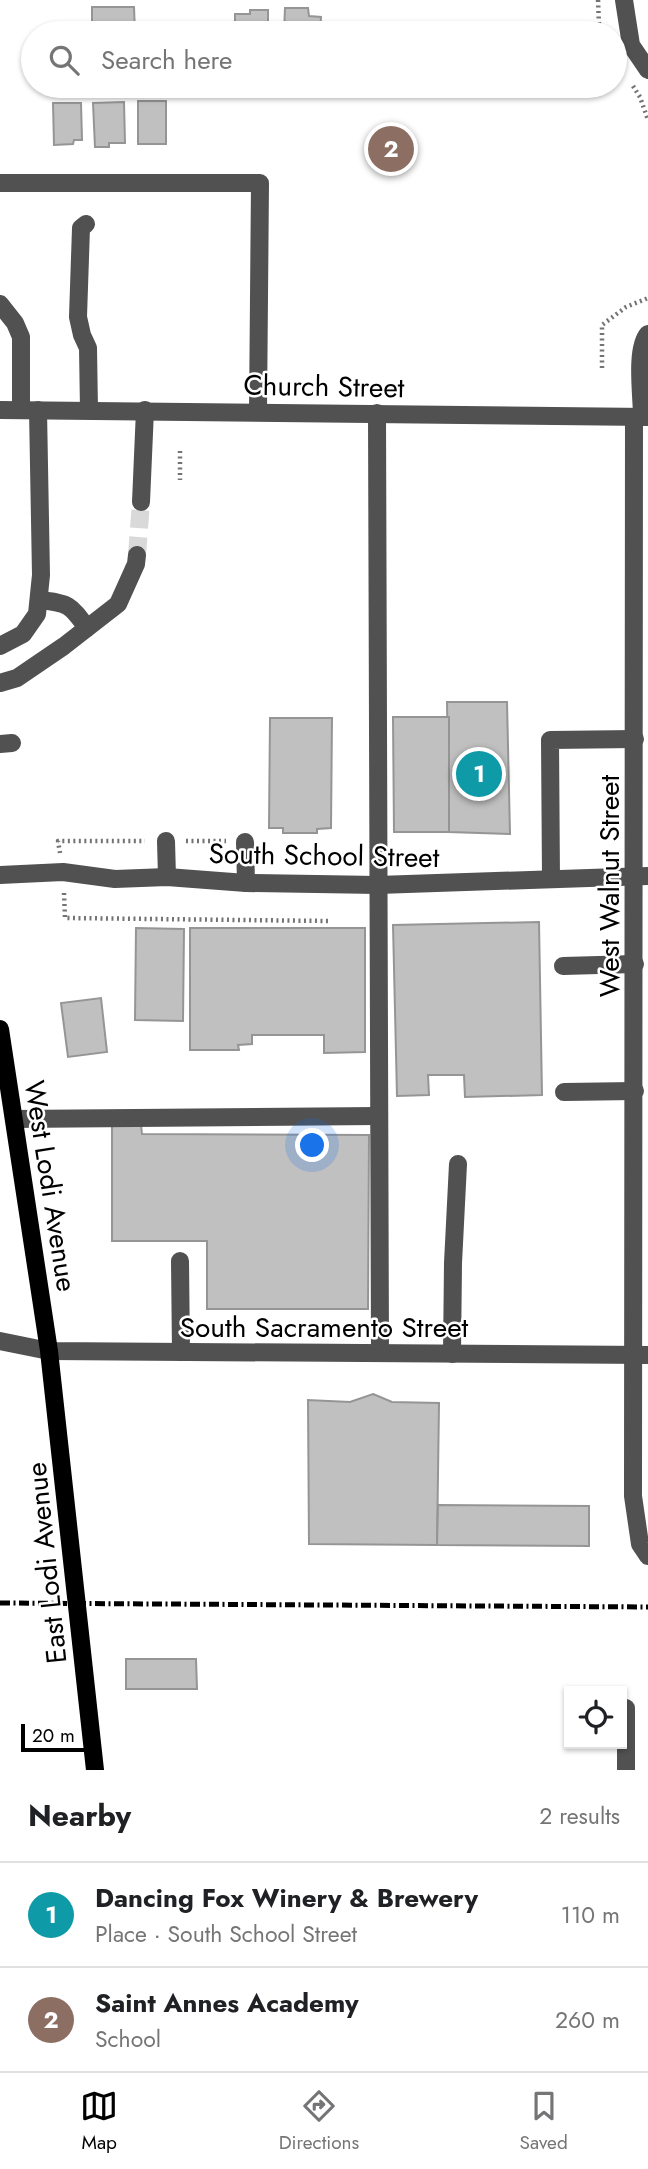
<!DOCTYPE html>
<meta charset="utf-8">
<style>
:root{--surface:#fff;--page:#f2f2f2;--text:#202124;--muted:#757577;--line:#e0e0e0;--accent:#000}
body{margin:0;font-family:Jost,sans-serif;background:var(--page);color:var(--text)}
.controls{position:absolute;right:21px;bottom:21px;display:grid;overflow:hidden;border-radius:0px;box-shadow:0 2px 5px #0004}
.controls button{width:63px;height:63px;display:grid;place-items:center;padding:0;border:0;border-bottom:2px solid var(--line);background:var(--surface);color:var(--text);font:35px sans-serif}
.scale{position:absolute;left:21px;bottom:18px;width:77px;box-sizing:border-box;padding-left:7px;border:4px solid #000;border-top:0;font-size:19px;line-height:24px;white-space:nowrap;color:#000;-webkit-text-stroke:5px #fff;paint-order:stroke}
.you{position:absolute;left:313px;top:1146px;width:24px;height:24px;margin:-18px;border:5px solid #fff;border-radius:50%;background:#1a73e8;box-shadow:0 0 0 10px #1a73e833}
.badge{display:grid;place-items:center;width:46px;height:46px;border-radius:50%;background:var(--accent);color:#fff;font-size:23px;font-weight:700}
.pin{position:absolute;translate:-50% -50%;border:4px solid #fff;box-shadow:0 2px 7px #0006}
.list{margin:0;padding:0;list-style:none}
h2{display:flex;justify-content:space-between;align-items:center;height:91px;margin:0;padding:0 28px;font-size:30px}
h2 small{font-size:23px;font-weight:400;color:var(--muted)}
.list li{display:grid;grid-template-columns:46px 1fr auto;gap:21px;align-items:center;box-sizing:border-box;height:105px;padding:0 28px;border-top:2px solid var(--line)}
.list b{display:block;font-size:26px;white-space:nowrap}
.list p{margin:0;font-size:23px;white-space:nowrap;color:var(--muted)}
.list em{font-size:23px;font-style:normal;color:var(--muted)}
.icon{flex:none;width:38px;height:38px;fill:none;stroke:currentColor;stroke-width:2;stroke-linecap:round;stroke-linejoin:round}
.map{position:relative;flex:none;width:648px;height:1770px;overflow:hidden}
.search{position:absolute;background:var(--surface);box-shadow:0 2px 5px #0004;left:21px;right:21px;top:21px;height:77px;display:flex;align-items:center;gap:18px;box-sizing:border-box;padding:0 24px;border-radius:38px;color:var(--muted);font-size:26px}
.sheet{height:301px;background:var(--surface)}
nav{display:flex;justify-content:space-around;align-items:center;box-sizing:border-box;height:98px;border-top:2px solid var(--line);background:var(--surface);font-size:19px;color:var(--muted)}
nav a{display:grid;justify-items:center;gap:4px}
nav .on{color:var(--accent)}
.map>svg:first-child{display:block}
.building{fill:#c0c0c0;stroke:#959595;stroke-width:2}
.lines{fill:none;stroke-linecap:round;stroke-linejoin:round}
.minor-tunnel{stroke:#d9d9d9;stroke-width:18;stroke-dasharray:18 9;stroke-linecap:butt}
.path{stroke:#737373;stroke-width:4.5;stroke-dasharray:2 3.5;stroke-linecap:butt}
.minor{stroke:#515151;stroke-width:18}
.major{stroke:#000;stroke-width:18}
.rail{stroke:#000;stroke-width:5;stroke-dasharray:10 3.5 2 3.5;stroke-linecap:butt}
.labels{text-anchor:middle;stroke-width:5;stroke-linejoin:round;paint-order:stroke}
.street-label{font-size:28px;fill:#000;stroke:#fff}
</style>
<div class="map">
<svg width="648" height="1770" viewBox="0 0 648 1770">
<rect width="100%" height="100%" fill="#fff"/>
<g class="building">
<polygon points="92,7 134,7 135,33 92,33"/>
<polygon points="285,8 308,8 309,16 321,17 320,33 284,33"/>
<polygon points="250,10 268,10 268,33 235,33 235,14 250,14"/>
<rect x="138" y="101" width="28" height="43"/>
<polygon points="124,102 125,143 109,143 109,147 95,147 93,103"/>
<polygon points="53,103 81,103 82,140 74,140 73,144 54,145"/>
<polygon points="447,702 507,702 510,834 449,832"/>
<polygon points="393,717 449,717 449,832 394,832"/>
<polygon points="270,718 332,718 331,828 317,829 317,833 283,833 283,828 269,828"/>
<polygon points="539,922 542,1095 465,1097 464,1075 428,1075 429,1095 397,1096 393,925"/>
<polygon points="136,928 184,929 183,1021 135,1020"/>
<polygon points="190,928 365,928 365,1052 324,1053 324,1035 252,1035 252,1044 238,1045 239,1050 190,1050"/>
<polygon points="101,998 107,1052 68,1057 61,1003"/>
<polygon points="112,1125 141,1125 142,1134 369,1135 368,1309 207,1309 207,1241 112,1241"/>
<polygon points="373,1394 392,1402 439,1403 437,1545 309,1544 308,1400 350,1402"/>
<polygon points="438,1505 589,1506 589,1546 437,1545"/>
<polygon points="126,1659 196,1659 197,1689 126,1689"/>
</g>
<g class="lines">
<polyline class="minor-tunnel" points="137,555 141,502"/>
<g class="path">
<polyline points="598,0 599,25 603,33"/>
<polyline points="633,86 640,97 648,120"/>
<polyline points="602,368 602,325 626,307 648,298"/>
<polyline points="180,451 180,480"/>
<polyline points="186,841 226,841"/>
<polyline points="60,853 58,841 145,841"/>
<polyline points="64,893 65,918 329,921"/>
</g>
<g class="minor">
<polyline points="624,0 631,45 648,70"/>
<polyline points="0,183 260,183 258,411"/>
<polyline points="86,224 81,228 78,317 82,335 88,348 89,410"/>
<polyline points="0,304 15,323 21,337 21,410"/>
<polyline points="0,410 648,417"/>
<polyline points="377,413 380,1353"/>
<polyline points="634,417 633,1496 640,1544 648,1556"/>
<path d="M642,417c0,-21 -7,-68 6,-83"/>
<polyline points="141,502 145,410"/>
<path d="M39,600c29,3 31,4 48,28"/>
<polyline points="0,646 23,634 37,614 41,575 38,410"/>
<polyline points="0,683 17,678 64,646 118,604 136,564 137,555"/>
<polyline points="0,744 12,743"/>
<polyline points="166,841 167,877"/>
<polyline points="245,842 246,883"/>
<polyline points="0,875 63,872 115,879 167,877 246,883 378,885 648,876"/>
<polyline points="551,879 550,740 635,739"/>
<polyline points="563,966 635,964"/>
<polyline points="564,1092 635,1091"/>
<polyline points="14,1119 379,1116"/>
<polyline points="180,1261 181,1352"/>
<polyline points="0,1341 49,1351 648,1355"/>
<polyline points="452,1354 453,1263 458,1164"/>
<polyline points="626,1708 626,1770"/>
</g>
<polyline class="major" points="0,1029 49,1351 95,1770"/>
<polyline class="rail" points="0,1603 648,1607"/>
</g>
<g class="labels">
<g class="street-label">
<text transform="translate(324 386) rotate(1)" y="10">Church Street</text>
<text transform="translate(324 855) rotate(1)" y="10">South School Street</text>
<text transform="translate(609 886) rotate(-90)" y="10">West Walnut Street</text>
<text transform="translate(51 1186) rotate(81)" y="10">West Lodi Avenue</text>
<text x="324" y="1337">South Sacramento Street</text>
<text transform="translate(46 1563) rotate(-96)" y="10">East Lodi Avenue</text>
</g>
</g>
</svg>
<div class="controls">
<button><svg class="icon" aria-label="locate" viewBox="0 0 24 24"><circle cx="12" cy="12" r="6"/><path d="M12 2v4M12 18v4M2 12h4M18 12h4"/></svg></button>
</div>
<div class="scale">20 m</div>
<div class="you"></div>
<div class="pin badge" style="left:479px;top:774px;background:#0f9aa8">1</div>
<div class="pin badge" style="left:391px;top:149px;background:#8d6e63">2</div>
<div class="search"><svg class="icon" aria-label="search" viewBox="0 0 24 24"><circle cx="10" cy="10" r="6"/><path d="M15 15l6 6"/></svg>Search here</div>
</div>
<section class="sheet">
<h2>Nearby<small>2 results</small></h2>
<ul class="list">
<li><span class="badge" style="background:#0f9aa8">1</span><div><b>Dancing Fox Winery &amp; Brewery</b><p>Place · South School Street</p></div><em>110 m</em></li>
<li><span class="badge" style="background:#8d6e63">2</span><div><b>Saint Annes Academy</b><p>School</p></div><em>260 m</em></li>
</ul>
</section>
<nav>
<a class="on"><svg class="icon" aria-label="map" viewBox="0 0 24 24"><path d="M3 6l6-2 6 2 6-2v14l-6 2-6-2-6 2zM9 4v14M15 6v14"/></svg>Map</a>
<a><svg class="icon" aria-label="directions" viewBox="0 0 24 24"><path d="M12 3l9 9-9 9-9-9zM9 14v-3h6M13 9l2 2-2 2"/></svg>Directions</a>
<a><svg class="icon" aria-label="saved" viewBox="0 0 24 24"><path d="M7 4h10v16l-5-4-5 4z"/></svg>Saved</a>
</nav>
